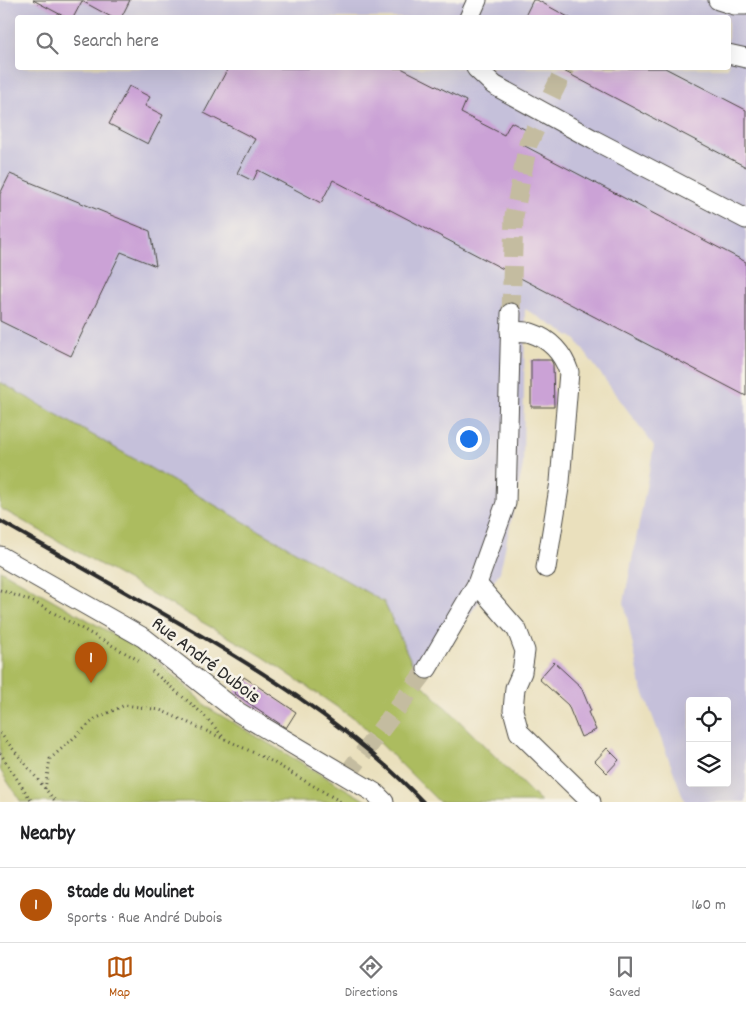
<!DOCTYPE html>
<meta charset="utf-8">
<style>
:root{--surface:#fff;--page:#f2f2f2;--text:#202124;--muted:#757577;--line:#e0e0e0;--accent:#b45309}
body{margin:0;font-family:Dekko,sans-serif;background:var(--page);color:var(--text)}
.controls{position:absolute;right:15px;bottom:15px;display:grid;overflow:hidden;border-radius:5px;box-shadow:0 5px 20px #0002}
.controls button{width:45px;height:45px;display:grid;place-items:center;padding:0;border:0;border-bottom:1px solid var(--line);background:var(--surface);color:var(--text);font:25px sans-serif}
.you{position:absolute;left:468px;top:438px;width:18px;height:18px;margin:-12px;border:4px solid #fff;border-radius:50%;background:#1a73e8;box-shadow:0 0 0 8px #1a73e833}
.badge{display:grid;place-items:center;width:32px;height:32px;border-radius:50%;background:var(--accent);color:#fff;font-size:16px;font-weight:700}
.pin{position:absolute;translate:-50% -41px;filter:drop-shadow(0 1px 2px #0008)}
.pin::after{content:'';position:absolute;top:26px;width:18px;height:15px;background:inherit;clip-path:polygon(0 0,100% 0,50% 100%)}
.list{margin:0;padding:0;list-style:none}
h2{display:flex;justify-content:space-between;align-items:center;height:65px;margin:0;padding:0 20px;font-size:21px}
h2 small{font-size:16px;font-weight:400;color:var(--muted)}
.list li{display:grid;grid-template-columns:32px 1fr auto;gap:15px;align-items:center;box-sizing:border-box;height:75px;padding:0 20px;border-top:1px solid var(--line)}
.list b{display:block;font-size:19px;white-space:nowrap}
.list p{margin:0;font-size:16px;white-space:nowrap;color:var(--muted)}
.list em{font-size:16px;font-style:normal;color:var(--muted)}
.icon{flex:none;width:28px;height:28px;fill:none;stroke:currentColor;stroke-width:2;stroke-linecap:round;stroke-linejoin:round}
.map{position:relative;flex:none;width:746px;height:802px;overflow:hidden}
.search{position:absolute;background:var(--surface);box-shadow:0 5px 20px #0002;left:15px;right:15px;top:15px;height:55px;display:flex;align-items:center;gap:12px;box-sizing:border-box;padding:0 18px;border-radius:5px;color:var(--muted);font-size:19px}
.sheet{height:140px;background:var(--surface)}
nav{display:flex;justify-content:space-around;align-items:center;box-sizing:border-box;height:70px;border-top:1px solid var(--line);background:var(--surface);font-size:14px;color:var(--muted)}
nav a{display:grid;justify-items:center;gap:2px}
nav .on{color:var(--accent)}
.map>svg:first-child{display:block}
.industrial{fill:#c5c0da;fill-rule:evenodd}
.green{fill:#acbc5f;stroke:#6c7445}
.building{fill:#cba2d6}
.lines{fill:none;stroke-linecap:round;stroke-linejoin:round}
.minor-tunnel{stroke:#c4bca0;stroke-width:19;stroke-dasharray:19 9;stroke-linecap:butt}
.minor-casing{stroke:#484641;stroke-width:21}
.path{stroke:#484641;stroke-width:3;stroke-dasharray:1 4;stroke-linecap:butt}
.minor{stroke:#fff;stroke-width:19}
.rail{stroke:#2b2b2b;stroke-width:4}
.labels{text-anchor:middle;stroke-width:5;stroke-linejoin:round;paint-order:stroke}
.street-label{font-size:20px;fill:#2b2b2b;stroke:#f7f3e8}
</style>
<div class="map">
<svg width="746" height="802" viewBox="0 0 746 802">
<rect width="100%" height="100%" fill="#f7f3e8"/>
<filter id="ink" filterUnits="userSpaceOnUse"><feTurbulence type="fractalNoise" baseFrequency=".02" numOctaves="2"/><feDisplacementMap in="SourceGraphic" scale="10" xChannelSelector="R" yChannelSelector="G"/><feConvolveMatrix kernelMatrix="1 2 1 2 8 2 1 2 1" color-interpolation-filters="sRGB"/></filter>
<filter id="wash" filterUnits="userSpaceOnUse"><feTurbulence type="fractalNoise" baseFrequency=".0096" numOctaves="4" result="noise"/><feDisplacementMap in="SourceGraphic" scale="20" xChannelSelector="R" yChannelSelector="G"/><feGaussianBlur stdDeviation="1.12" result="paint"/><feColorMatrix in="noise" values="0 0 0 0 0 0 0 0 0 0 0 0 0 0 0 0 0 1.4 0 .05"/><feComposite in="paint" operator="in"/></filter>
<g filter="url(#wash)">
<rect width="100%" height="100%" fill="#eae0bd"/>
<path class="industrial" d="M0,0h746v802h-61l-44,-116 -17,-84 30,-156 -79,-107 -50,-30 -2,156 -23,107 -79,111 -37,-81 -384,-220zM18,18h710v50h-710zM690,701h37v82h-37z"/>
<g class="green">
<polygon points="0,382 384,602 421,683 541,802 439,802 359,722 262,656 0,508"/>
<polygon points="0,570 153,657 210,709 368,802 21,802 0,770"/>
</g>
<g id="blocks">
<g class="building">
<polygon points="33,0 130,0 121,18 113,18 82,1 73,18 67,18"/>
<polygon points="533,0 537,0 570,18 524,18"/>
<polygon points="228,68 401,68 466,101 461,113 504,135 511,122 530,132 523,145 746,262 746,396 333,180 321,203 258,170 253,181 237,173 255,139 204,113"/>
<polygon points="558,68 665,68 746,110 746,167"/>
<polygon points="129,86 150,97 145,106 163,115 148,144 109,124"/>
<polygon points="10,174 150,231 156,266 121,252 71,356 0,321 0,194"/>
<polygon points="531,360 551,360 553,364 554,407 531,407"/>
<polygon points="554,662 581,687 591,711 588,712 596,730 581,737 568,705 539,679"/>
<polygon points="244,677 296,712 286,728 234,693"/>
<polygon points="607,748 619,760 607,773 595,761"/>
</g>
</g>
</g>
<g filter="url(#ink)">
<use href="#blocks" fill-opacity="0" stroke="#484641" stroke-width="1"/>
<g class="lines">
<g class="minor-tunnel">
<polyline points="511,313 514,216 528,144 565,68"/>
<polyline points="346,776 427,669"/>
</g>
<g class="minor-casing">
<g id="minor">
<polyline points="718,0 734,5 746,5"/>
<polyline points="469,18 477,0"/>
<polyline points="728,54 746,58"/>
<polyline points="476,68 494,85 594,140 746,219"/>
<path d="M510,331c7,1 15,0 21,2 19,6 32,21 38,39l-9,110 -14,86"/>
<polyline points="0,556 144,638 238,712 375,793 384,802"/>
<polyline points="477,584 517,630 525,651 522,672 515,688 513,710 519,732 591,802"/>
<polyline points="427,669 477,584 506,503 511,313"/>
</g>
</g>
<g class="path">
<polyline points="0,590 34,602 140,661"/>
<polyline points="152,671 203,714 225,739 271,761 341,802"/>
<polyline points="0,733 56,802"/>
<polyline points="0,753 32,802"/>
<polyline points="45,789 50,759 95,719 125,705 160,710 222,738"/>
</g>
<use href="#minor" class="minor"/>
<path class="rail" d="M0,521c54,31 108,61 162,92 93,53 187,111 261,189"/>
</g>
</g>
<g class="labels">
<g class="street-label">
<text transform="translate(207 659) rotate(37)" y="7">Rue André Dubois</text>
</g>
</g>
</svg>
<div class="controls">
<button><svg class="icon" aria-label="locate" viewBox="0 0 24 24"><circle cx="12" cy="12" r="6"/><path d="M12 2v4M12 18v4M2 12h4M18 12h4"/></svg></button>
<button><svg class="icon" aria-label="layers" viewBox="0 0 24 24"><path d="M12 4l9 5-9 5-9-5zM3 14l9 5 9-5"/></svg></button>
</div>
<div class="you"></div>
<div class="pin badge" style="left:91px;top:683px">1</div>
<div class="search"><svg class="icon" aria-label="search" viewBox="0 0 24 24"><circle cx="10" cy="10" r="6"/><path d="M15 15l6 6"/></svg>Search here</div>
</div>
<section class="sheet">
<h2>Nearby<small></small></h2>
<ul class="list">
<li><span class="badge">1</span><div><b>Stade du Moulinet</b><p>Sports · Rue André Dubois</p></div><em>160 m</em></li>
</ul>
</section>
<nav>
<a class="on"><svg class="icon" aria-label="map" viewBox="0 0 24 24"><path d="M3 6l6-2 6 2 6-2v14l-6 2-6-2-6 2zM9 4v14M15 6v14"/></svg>Map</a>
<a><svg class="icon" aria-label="directions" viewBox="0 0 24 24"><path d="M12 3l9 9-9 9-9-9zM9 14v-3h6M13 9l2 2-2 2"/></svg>Directions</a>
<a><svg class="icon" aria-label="saved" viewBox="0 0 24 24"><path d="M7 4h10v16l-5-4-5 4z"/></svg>Saved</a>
</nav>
